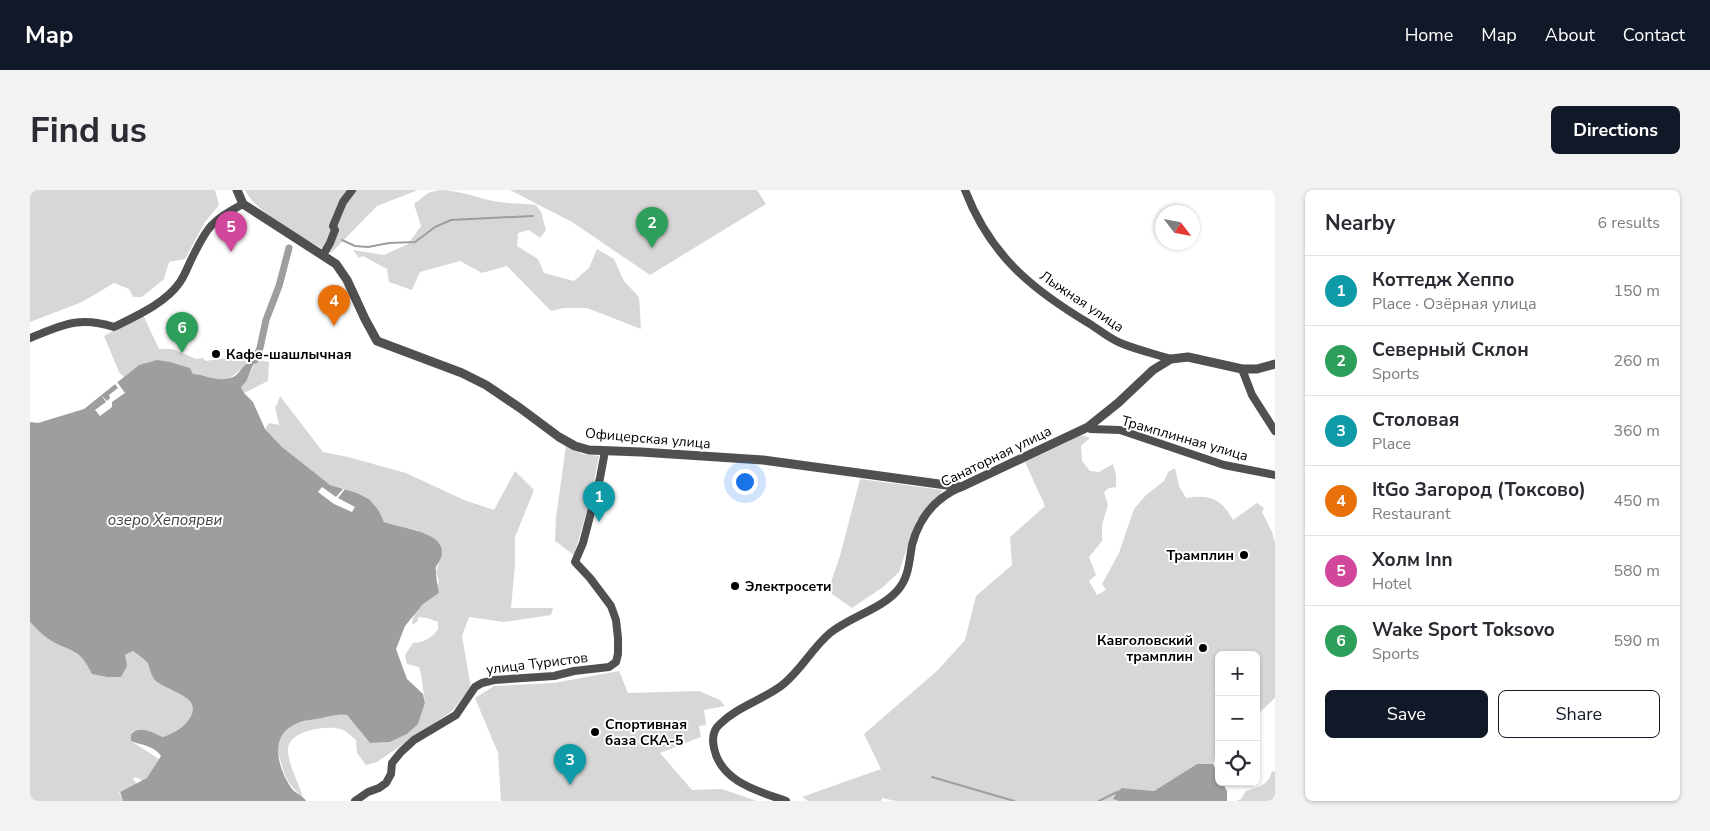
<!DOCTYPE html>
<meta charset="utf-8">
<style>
:root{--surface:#fff;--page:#f2f2f3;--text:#2b2b33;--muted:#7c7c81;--line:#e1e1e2;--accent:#111827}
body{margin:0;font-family:"Nunito Sans",sans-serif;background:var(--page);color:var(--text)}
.controls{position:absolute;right:15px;bottom:15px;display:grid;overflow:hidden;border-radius:8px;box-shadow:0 1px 4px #0004}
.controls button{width:45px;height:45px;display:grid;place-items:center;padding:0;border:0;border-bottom:1px solid var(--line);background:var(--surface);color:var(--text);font:25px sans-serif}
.compass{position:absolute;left:1125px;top:15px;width:45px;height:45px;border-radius:50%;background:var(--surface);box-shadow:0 1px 4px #0004;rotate:122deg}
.you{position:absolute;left:714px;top:291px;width:18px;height:18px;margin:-12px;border:4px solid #fff;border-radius:50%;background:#1a73e8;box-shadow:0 0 0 8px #1a73e833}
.badge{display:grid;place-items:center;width:32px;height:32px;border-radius:50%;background:var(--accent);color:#fff;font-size:16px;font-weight:700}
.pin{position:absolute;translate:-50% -41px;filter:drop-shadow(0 1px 2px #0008)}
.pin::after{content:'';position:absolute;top:26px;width:18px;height:15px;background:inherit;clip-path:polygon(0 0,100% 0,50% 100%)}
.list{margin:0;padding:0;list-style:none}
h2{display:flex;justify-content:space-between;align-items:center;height:65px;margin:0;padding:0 20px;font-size:21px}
h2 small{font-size:16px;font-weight:400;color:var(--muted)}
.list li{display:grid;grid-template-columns:32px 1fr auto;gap:15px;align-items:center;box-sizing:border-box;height:70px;padding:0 20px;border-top:1px solid var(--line)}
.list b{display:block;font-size:19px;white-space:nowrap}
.list p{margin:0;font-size:16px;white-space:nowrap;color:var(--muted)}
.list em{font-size:16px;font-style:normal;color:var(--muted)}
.actions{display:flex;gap:10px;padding:15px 20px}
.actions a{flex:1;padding:11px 0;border:1px solid var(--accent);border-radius:8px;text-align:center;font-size:18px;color:var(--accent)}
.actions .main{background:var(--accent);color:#fff}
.icon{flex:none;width:28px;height:28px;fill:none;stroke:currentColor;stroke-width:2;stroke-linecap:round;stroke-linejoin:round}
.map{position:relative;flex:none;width:1245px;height:611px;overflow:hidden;border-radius:8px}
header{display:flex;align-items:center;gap:30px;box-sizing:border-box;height:70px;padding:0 25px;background:var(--accent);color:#fff}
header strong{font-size:24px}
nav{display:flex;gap:28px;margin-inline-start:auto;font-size:18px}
.intro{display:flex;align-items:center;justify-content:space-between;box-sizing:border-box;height:120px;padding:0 30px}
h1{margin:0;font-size:35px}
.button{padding:12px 22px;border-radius:8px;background:var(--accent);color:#fff;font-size:18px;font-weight:700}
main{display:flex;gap:30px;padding:0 30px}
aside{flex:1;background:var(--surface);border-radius:8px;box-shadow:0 1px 4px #0004}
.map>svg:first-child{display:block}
.green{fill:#d7d7d7}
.water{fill:#9e9e9e}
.pier{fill:#fff}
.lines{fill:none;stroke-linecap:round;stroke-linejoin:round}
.stream{stroke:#9e9e9e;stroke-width:2}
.canal{stroke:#9e9e9e;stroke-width:7}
.minor{stroke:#505050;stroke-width:8}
.tertiary{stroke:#505050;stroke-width:9}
.poi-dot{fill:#000;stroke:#fff;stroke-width:2}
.labels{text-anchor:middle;stroke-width:4;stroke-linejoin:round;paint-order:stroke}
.street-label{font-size:14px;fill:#000;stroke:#fff}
.poi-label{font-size:14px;font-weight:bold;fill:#000;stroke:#fff;text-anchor:start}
.water-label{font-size:15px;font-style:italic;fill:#3f3f3f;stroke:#fff}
</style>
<header>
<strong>Map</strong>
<nav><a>Home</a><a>Map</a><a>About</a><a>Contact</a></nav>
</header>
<div class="intro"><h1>Find us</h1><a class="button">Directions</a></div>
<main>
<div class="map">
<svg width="1245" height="611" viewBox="0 0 1245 611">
<rect width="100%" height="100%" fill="#fff"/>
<g class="green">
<polygon points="0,0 185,0 189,15 175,32 155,69 139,72 134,89 112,107 103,107 99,99 84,93 52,112 0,132"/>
<path d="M215,0h173l-41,16 -46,47c-24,-13 -74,-38 -86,-63z"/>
<path d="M409,0c19,0 36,7 54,11 14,3 29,2 43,4l5,7 5,18 -6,8 -11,-8 -11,3 -1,13 21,13 6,14 30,8 15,-13 8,-19 17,10 10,22 15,16 2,32 -54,-21h-23l-13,3 -44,-45 -25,7 -22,-12 -40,11 -8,18 -23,-8 -2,-13 -24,-13 -4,2 -6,-8 31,5 24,-11 13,-18 -7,-22 14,-11z"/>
<polygon points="480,0 727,0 736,14 620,85 542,32"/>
<path d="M113,125l16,34h14l23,10 7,-1 3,3c26,-4 37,-4 63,1l-1,19 -24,12 -3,-6 5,-5 7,-15 -6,-4c-10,10 -19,21 -35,16 -6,-2 -12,-4 -19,-5l-3,-6c-32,-10 -39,-12 -66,9l-5,-5 -15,-36z"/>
<path d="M250,206l43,56 25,5 58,16 58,27 30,10 21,-39 19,19 -19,47v27l-4,44h42l-2,7 -47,7 -35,-5 -7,19 9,52c-8,7 -12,15 -19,23l-75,51 -11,3 -9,-12 -1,-13c-4,-4 -10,-9 -15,-11 -14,-4 -52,1 -53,20 -1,13 11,35 15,48 -11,-8 -18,-18 -21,-31 -2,-7 -6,-17 -4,-24 4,-17 24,-20 38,-23 11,-2 19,-5 31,-4l23,28 20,-1 17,-8 11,-11 7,-20 -4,-29 -2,-7 -12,-3 -2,-9 8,-12c12,-1 19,-5 25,-14v-7l-11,-4 -9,-1v4l-6,4c1,-16 14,-24 27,-32l-2,-7 2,-5 -3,-9 6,-20 -25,-22 -22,-4 -11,-4 -5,-11 -22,-18 -27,-8 -17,-12 -31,-26 -17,-18 4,-6 10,2 -4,-19 2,-1z"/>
<path d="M1052,245l8,3 -9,8 1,15 8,10 9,1 14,-8 3,11v12l-7,1 -5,4 4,13 -6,20v16l-13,16 7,18 -7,6 8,14 9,-5 -4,-6 17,-31 15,-44 12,-14 18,-14 4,-9 7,-4 4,18 7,12c24,-4 35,0 47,22l24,-17 7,5 -2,4 10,20 3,11v155l-19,18v-61h-37v97l-3,2 -3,10h-16l-43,27 -32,-3 -8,11 5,2h-223l-14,-3 -1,3h-73l-6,-4 79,-28 -17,-35 74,-64 27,-30 11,-44 36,-31 -2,-28 35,-31 -20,-44z"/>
<polygon points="536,255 552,264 569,266 560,311 544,365 525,351 526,328"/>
<polygon points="830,289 913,300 886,331 869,382 853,397 822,418 798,401 810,366"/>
<path d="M0,432c5,5 11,12 17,16 21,14 33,10 46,36l14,3 18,-22 8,-4c5,4 12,8 15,14 2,4 3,11 7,14 12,14 34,10 39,32 -7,13 -16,21 -31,26 -10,-4 -23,-13 -32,-4v8l28,18 -12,20 -5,2 -2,-2 -6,-2 -1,2 4,5 -18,8 4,9h-93z"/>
<polygon points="589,481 598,503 669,501 690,510 695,516 674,520 676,535 669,536 671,547 630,563 662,600 692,599 727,611 471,611 468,563 445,508 464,496 524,493"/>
<path d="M1242,581l3,1v29h-39l5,-2 5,-8c14,-4 22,-6 26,-20z"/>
</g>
<g class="water">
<path d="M127,170l13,2 20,6 3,6c14,1 25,9 40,3 9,-4 7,-13 22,-17l-9,22 -5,5 3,6 9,9 12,27 17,18 48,38 27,8 13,7 9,11 5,11c14,6 60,9 58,31 0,5 -4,10 -6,14 -1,4 2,22 3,26l-16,11 -18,22 -9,23 11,30 16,15 2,9 -7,21 -11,10 -17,8 -20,1 -23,-28c-12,-1 -19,2 -30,4 -5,1 -11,1 -16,3 -26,8 -27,30 -17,53 2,5 7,13 10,16 5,4 9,5 12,10h-183l-3,-9 27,-14 14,-22c-6,-10 -20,-11 -30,-15v-7c9,-10 22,-1 32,3 11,-4 22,-10 28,-21 11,-21 -27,-25 -37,-37 -3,-4 -4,-10 -6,-15 -3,-5 -10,-9 -15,-13l-8,4 2,11 -6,11h-14l-15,-3c-13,-28 -23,-21 -45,-36 -6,-4 -12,-11 -17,-16v-200l8,1 46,-14 55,-44z"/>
<polygon points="1167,574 1183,574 1189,586 1189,592 1192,592 1197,601 1197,611 1089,611 1083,609 1087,602 1092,598 1124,601"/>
</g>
<g class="pier">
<polygon points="87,192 95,203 82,212 82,217 70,226 65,220 76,212 71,205 77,211 80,208 79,205 88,198 85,194"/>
<polygon points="292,297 306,307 313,299 315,299 308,308 325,317 322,322 304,314 288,302"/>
</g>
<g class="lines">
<g class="stream">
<polyline points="312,50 325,56 338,57 359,53 385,52 405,37 421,30 503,26"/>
<polyline points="902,587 984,611"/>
<polyline points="1069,611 1087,602"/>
</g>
<polyline class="canal" points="225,170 230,158 236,130 249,96 259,58"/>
<g class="minor">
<path d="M935,0c25,65 66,99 125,134 11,7 21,16 33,20 15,6 32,10 48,15"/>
<polyline points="293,65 300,53 305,40 303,36 313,12 322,0"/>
<path d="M0,148c33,-13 48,-22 84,-11 22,-11 52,-24 66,-45 5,-7 8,-16 12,-24 15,-31 20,-38 51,-54"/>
<polyline points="1212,179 1222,205 1245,241"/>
<polyline points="1058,237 1060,239 1090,240 1194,275 1245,285"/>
<polyline points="325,611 338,602 349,598 356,593 361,584 362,573 371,562 384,550 426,525 445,497 452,493 464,490 524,486 544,481 579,477 586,472 588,464 588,448 586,430 581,416 560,388 545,372 553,353 570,288 575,261"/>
<path d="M756,611c-28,-10 -65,-19 -72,-53 -2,-9 -1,-18 6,-24 17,-17 42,-24 61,-38 19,-14 31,-38 49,-53 20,-16 51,-24 67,-42 12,-13 12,-29 15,-46 7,-27 23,-47 49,-58"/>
</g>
<polyline class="tertiary" points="207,0 213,14 306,74 317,90 335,129 347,151 432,183 456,195 490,218 529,247 545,256 559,260 611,262 733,270 931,297 1058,237 1088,213 1123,180 1141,169 1158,167 1212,179 1227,179 1245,174"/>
</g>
<g class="poi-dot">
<circle cx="186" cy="164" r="5"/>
<circle cx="1214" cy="365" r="5"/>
<circle cx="705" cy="396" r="5"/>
<circle cx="1173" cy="458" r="5"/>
<circle cx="565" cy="542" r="5"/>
</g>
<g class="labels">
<g class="street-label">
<text transform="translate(1052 111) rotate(34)" y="5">Лыжная улица</text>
<text transform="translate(618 248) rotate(5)" y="5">Офицерская улица</text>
<text transform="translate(1155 248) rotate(16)" y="5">Трамплинная улица</text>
<text transform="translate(966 266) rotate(-26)" y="5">Санаторная улица</text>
<text transform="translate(507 473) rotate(-7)" y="5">улица Туристов</text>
</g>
<g class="poi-label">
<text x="196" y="169">Кафе-шашлычная</text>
<text x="1204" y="370" text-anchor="end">Трамплин</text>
<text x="715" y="401">Электросети</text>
<text x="1163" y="455" text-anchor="end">Кавголовский<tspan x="1163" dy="16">трамплин</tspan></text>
<text x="575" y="539">Спортивная<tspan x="575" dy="16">база СКА-5</tspan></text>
</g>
<g class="water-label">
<text x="135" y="335">озеро Хепоярви</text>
</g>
</g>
</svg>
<div class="controls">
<button>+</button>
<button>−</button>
<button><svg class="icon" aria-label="locate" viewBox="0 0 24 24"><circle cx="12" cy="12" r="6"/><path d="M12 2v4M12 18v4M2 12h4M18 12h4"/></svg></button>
</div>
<svg class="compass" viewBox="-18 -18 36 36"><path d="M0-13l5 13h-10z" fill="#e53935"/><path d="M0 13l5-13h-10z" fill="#7c7c81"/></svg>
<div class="you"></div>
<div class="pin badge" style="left:569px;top:332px;background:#0f9aa8">1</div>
<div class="pin badge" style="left:622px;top:58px;background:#2e9e5b">2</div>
<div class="pin badge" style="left:540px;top:595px;background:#0f9aa8">3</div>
<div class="pin badge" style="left:304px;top:136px;background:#e8710a">4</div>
<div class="pin badge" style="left:201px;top:62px;background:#d1479c">5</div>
<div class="pin badge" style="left:152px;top:163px;background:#2e9e5b">6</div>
</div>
<aside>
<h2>Nearby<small>6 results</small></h2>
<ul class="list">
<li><span class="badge" style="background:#0f9aa8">1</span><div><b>Коттедж Хеппо</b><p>Place · Озёрная улица</p></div><em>150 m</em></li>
<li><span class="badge" style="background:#2e9e5b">2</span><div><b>Северный Склон</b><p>Sports</p></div><em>260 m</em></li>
<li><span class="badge" style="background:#0f9aa8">3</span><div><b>Столовая</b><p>Place</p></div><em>360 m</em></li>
<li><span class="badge" style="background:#e8710a">4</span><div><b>ItGo Загород (Токсово)</b><p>Restaurant</p></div><em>450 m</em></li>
<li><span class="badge" style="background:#d1479c">5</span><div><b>Холм Inn</b><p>Hotel</p></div><em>580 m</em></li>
<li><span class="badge" style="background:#2e9e5b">6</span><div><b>Wake Sport Toksovo</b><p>Sports</p></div><em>590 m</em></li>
</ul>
<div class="actions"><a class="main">Save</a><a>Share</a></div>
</aside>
</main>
